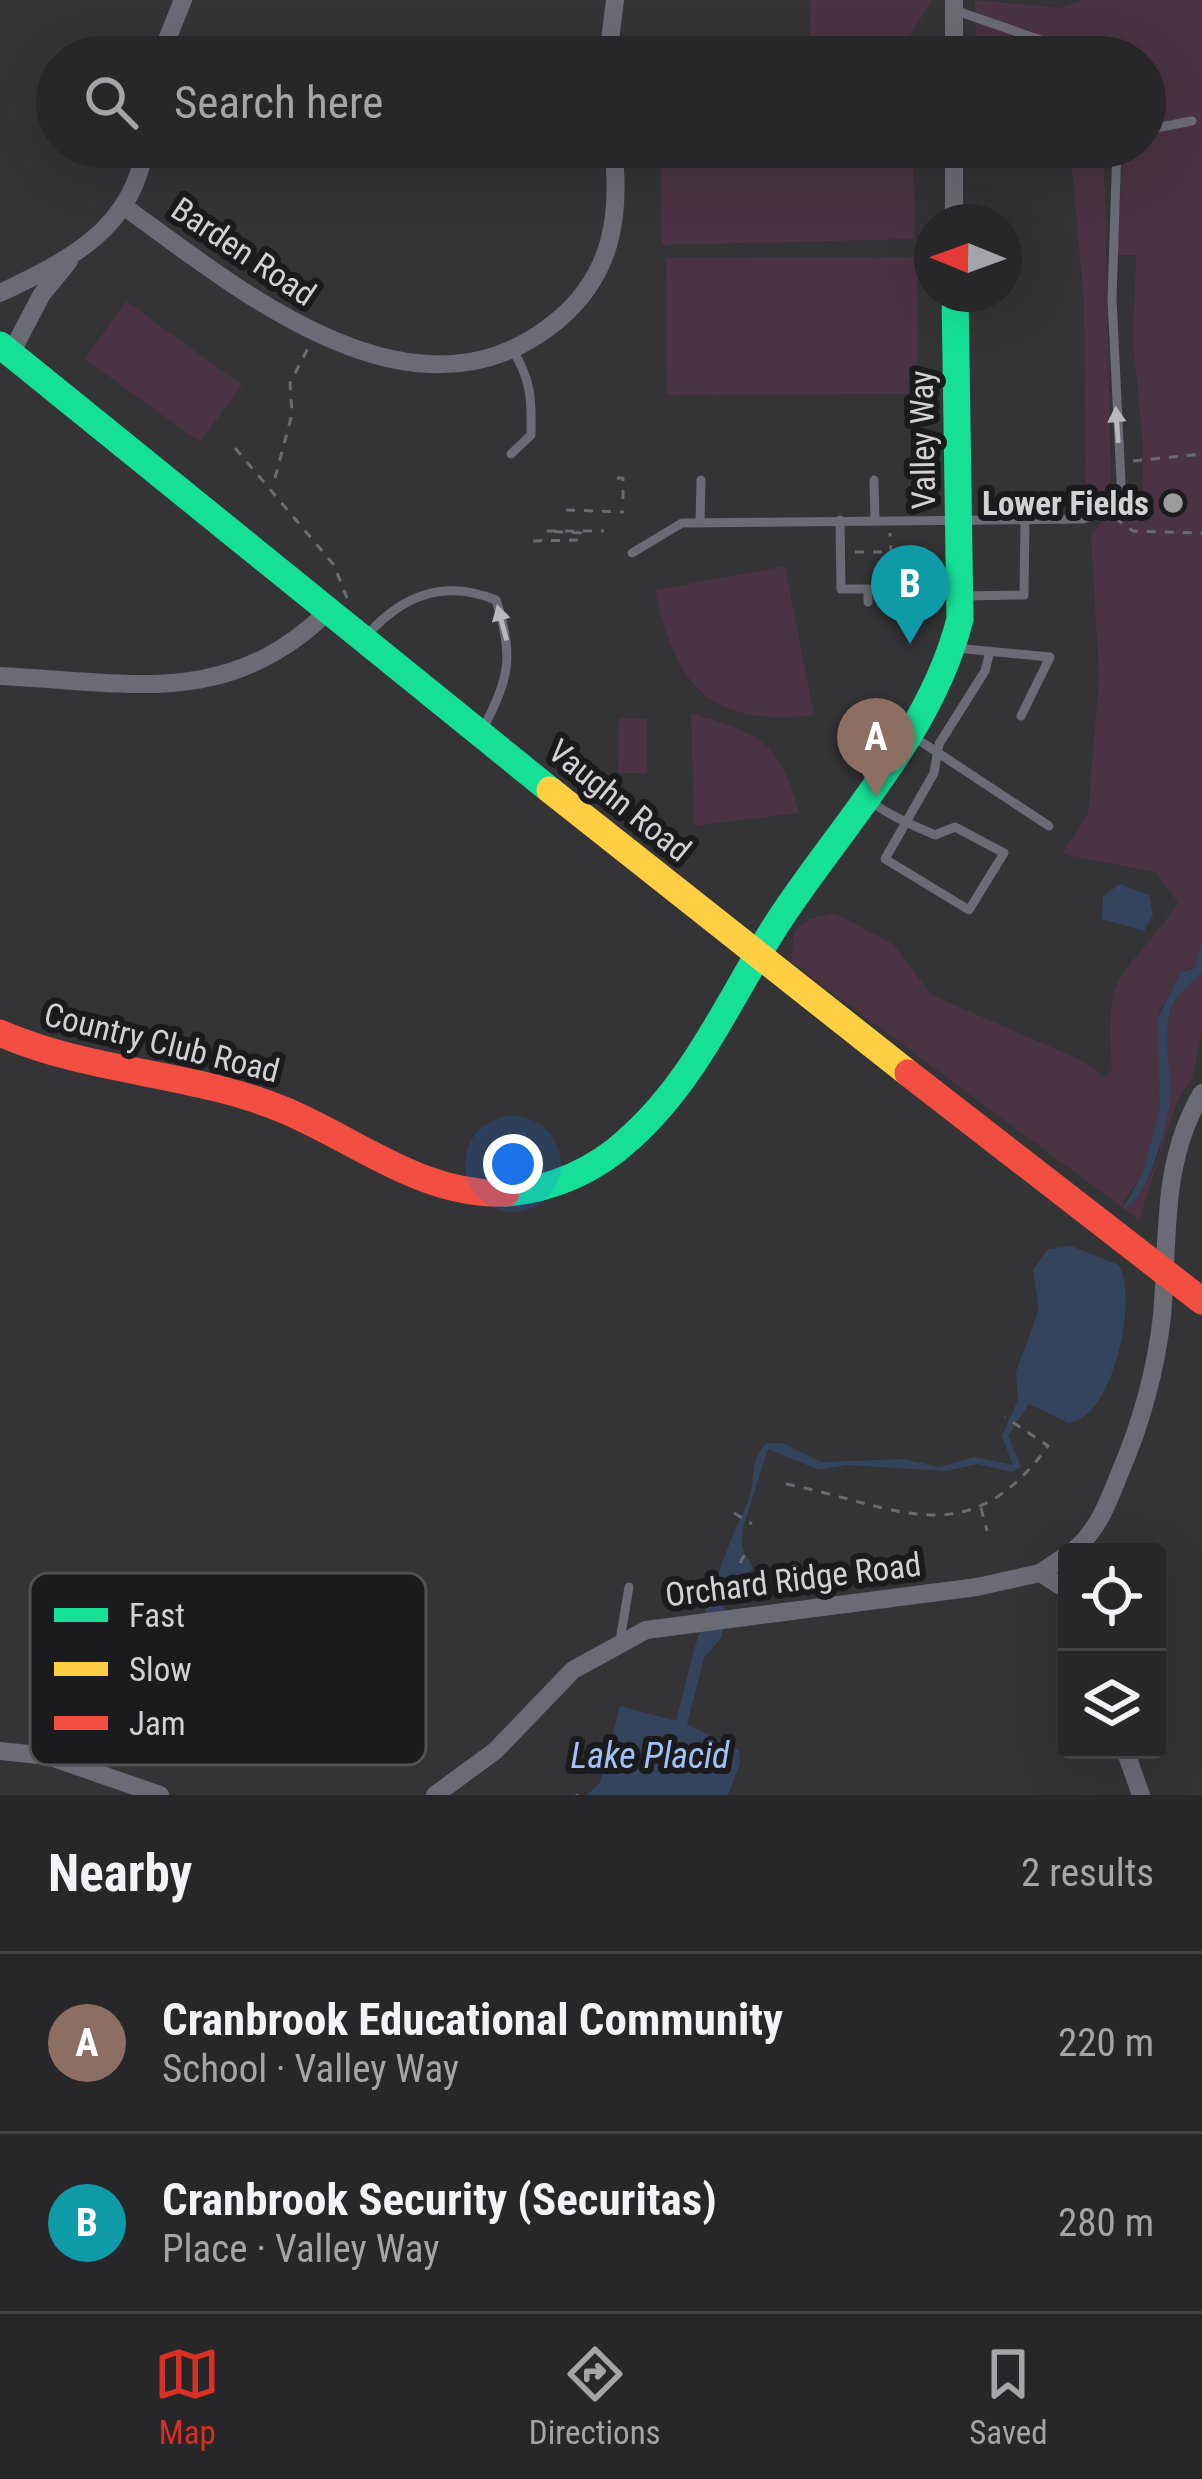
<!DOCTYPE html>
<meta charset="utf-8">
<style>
:root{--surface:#272628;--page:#2f2e30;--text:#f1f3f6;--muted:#a4a5a8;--line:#434345;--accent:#d93025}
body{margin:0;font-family:"Roboto Condensed",sans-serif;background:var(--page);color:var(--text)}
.controls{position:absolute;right:36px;bottom:36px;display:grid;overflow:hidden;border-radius:12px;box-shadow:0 12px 48px #0002}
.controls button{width:108px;height:108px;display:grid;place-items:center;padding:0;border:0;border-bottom:3px solid var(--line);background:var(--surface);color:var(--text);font:60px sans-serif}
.compass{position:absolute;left:914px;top:204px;width:108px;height:108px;border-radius:50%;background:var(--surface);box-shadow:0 12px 48px #0002;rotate:271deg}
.you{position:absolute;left:513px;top:1164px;width:42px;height:42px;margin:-30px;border:9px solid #fff;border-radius:50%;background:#1a73e8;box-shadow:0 0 0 18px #1a73e833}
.badge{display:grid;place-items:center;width:78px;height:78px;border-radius:50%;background:var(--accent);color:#fff;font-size:39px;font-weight:700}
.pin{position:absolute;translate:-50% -99px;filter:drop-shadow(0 3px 6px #0008)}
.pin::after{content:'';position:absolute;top:63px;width:42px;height:36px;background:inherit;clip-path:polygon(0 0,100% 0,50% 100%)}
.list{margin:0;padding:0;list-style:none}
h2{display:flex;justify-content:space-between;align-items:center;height:156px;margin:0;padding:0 48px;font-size:51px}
h2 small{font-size:39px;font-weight:400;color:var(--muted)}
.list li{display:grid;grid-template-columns:78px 1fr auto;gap:36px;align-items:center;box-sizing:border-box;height:180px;padding:0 48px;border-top:3px solid var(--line)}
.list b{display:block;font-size:45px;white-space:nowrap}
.list p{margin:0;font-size:39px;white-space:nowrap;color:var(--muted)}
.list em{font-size:39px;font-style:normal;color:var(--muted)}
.icon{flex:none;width:66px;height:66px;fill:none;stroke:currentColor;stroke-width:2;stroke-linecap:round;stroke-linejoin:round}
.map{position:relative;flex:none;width:1202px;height:1795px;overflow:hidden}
.search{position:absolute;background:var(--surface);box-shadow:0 12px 48px #0002;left:36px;right:36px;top:36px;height:132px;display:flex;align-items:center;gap:30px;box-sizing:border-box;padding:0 42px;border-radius:66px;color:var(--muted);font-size:45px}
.sheet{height:516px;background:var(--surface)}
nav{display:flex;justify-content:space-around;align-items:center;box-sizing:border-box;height:168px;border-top:3px solid var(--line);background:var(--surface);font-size:33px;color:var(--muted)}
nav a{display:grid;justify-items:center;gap:6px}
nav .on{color:var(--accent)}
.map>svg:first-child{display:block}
.green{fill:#4a3342}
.water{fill:#34445d}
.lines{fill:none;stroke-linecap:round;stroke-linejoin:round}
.path{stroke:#6b6b72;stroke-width:3;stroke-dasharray:9 9;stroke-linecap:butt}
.lane{stroke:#6b6b75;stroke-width:9}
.street{stroke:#6b6b75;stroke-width:18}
.fast{stroke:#16e098;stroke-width:27}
.slow{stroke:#ffcf43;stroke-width:27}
.jam{stroke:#f24e42;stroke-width:27}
.oneway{fill:#b8b8bd}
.poi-dot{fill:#9b9a9d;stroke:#1b1a1c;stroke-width:4.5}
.labels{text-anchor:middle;stroke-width:12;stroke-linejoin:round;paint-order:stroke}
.street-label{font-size:33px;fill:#d2d1d5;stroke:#1b1a1c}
.poi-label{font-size:33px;font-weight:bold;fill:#d2d1d5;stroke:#1b1a1c;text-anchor:end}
.water-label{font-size:36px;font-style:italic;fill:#a1c2f6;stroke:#1b1a1c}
.key{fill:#1b1a1c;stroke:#525154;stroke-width:3}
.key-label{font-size:33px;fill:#d2d1d5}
</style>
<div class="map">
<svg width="1202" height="1795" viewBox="0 0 1202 1795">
<rect width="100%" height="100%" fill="#343336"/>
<g class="green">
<polygon points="810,0 932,0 897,57 810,57"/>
<path d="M975,0l85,8 23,-8h119v943l-7,25 -9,1 -27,43 2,96 -18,64 -21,33c70,-47 27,-140 50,-197 7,-16 18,-24 30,-36v61l-10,46 -14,20 -39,121 -348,-258 3,-31 15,-12 25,-6 59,31 39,51 151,66 22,16 7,-8c-9,-106 14,-88 66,-167l-23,-30 -93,-18 26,-40 11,-137 -8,-143 15,-16 37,-4v-69l-10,-102 3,-88h-19l6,-108h22v-90h-169z"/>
<polygon points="660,147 913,147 915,239 662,245"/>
<polygon points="1070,147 1104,147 1111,478 1103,502 1086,505 1084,303"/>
<polygon points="917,257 918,394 667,395 666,258"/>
<polygon points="126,301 242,385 200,442 85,359"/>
<path d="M785,566l29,149c-104,12 -138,-27 -159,-125z"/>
<path d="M691,714c68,17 90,29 108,99l-105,13z"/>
<polygon points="619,718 647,719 647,773 618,773"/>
</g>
<g class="water">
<polygon points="1120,884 1149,895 1153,915 1144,931 1102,919 1103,896"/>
<path d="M1202,943v29c-13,13 -28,24 -33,44 -6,27 3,58 1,85 -3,25 -23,102 -47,108l20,-37 17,-64 -2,-90 23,-46 14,-4z"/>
<path d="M1071,1246l48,19c19,35 -5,153 -51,158l-39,-19 -21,32 13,31 -9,5 -34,-8 -32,7 -100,-6 -27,5 -51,-21 -25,79 -1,20 11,20 -7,10 -20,9 -4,50 -18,21 -17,66 52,26 1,14 -12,31h-141l13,-13 20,-76 56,15c18,-74 38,-149 71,-217 10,-21 0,-43 20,-61h15l39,19 83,-3 35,8 35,-10 39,8 -11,-29 16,-36 -2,-28 23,-63 -6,-39 15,-21z"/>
</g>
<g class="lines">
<g class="path">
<polyline points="235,448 334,565 347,598"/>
<polyline points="1133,461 1202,454"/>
<polyline points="275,478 292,414 290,383 309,346"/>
<polyline points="617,478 623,478 623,507"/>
<polyline points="566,510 624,512"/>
<polyline points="1115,518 1133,531 1202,533"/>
<polyline points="533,541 580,540 581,533 546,531 604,531"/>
<polyline points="855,552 888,552"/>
<polyline points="886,607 893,589 890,533"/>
<path d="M786,1484c109,21 181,74 262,-38l-43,-29"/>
<polyline points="981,1508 987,1531"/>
<polyline points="734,1513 752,1524"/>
<polyline points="740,1563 745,1554"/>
<polyline points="577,1794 577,1795"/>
</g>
<g class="lane">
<polyline points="954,10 1090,57"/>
<polyline points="1145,130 1192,121"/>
<path d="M511,454l20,-19c1,-36 0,-57 -20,-87"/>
<polyline points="874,480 875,520"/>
<polyline points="840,520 841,589 868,589 868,602"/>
<polyline points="700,522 701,480"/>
<polyline points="632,553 682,523 1083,519 1122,502 1112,299 1117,147"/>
<polyline points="966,596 1024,595 1025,519"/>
<path d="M367,635c36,-40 77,-56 129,-35 18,54 14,79 -13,128"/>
<polyline points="955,648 1050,657 1021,716"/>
<polyline points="911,735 1049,826"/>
<path d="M870,801c20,15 43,24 65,34l20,-8 49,26 -35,57 -84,-51 49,-86 5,-29 46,-73 5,-20"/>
<polyline points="620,1640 629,1587"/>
</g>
<g class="street">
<polyline points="160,57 183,0"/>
<polyline points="608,57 615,0"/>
<polyline points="954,57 954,0"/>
<polyline points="954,147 954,222"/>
<path d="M126,208c114,82 290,231 432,112 55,-46 63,-106 55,-173"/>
<path d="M0,293c69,-33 133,-64 145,-146"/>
<polyline points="11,353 42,294 69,261"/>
<path d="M0,676c127,6 230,34 330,-67"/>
<path d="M1072,1552c25,-20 35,-47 47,-77 21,-49 37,-105 43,-159 7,-77 -2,-153 40,-223"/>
<polyline points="1040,1573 1067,1590"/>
<polyline points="1125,1750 1141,1795"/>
<polyline points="0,1751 48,1756 160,1795"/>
<polyline points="435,1795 495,1751 573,1670 646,1630 977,1587 1040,1573 1067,1555"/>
</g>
<g class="fast">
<polyline points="0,345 550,790"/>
<path d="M506,1193c45,-3 90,-23 123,-54 67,-59 102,-144 149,-217 64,-98 153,-188 182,-303l-5,-325"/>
</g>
<polyline class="slow" points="550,790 908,1073"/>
<g class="jam">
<path d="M0,1033c91,40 193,39 284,77 74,31 138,86 222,83"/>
<polyline points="908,1073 1202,1301"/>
</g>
</g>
<defs><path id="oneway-solid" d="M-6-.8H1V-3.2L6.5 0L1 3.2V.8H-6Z" transform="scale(3)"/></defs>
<g class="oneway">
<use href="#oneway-solid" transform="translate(1117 425) rotate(-94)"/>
<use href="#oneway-solid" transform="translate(502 623) rotate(-105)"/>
</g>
<circle class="poi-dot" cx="1173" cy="503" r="12"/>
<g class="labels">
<g class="street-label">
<text transform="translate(244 251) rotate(34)" y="12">Barden Road</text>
<text transform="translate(922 440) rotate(-91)" y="12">Valley Way</text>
<text transform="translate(620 800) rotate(39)" y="12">Vaughn Road</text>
<text transform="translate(162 1042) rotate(14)" y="12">Country Club Road</text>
<text transform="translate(793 1579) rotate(-7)" y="12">Orchard Ridge Road</text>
</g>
<g class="poi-label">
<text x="1149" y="515">Lower Fields</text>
</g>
<g class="water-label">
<text x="650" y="1768">Lake Placid</text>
</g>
</g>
<rect x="30" y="1573" width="396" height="192" rx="18" class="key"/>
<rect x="54" y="1608" width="54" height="14" fill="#16e098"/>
<rect x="54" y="1662" width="54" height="14" fill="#ffcf43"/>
<rect x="54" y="1716" width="54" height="14" fill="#f24e42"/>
<g class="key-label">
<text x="129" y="1627">Fast</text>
<text x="129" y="1681">Slow</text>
<text x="129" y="1735">Jam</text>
</g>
</svg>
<div class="controls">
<button><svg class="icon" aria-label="locate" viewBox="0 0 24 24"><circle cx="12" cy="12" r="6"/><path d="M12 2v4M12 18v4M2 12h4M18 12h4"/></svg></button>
<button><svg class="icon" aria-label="layers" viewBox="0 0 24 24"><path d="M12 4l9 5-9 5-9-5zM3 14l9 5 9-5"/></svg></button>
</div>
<svg class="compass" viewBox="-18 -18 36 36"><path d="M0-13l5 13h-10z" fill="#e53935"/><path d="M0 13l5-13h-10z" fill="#a4a5a8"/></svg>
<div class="you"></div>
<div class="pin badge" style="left:876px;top:797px;background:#8d6e63">A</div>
<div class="pin badge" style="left:910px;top:644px;background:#0f9aa8">B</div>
<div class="search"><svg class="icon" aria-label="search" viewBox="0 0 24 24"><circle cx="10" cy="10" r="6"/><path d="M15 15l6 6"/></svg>Search here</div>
</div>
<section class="sheet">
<h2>Nearby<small>2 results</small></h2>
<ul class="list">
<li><span class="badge" style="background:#8d6e63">A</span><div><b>Cranbrook Educational Community</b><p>School · Valley Way</p></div><em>220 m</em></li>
<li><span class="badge" style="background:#0f9aa8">B</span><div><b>Cranbrook Security (Securitas)</b><p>Place · Valley Way</p></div><em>280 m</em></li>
</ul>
</section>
<nav>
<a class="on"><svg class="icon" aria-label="map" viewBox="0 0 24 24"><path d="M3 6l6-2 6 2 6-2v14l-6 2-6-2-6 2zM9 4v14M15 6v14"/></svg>Map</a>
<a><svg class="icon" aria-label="directions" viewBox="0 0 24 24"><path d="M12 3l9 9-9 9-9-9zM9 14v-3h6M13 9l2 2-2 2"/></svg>Directions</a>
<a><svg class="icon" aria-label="saved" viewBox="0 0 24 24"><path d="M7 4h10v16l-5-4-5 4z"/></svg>Saved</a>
</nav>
